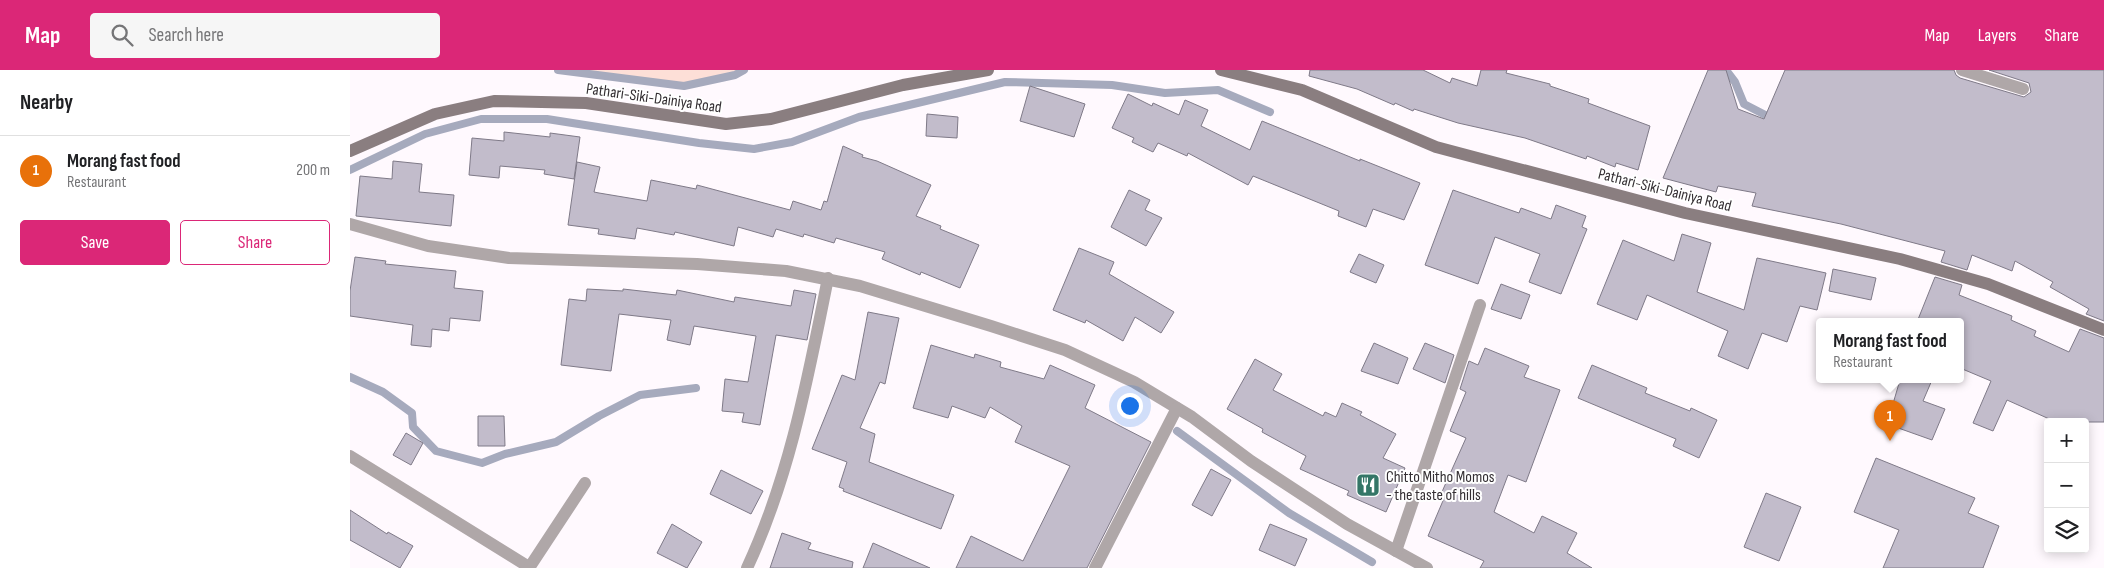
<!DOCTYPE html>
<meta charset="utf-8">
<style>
:root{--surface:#fff;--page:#f6f6f6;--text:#202124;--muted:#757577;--line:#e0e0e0;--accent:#db2777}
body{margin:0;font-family:"Sofia Sans Condensed",sans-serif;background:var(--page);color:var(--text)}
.controls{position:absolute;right:15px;bottom:15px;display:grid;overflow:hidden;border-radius:5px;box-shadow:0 2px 12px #0003}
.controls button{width:45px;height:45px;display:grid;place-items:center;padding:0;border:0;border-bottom:1px solid var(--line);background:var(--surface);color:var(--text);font:25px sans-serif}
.you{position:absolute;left:779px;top:335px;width:18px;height:18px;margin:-12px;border:4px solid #fff;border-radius:50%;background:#1a73e8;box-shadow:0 0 0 8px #1a73e833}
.badge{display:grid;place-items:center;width:32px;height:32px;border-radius:50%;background:var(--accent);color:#fff;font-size:16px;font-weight:700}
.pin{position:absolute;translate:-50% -41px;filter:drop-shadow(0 1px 2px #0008)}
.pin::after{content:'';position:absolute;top:26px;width:18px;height:15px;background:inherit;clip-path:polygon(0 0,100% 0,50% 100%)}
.popup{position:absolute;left:1466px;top:248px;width:148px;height:65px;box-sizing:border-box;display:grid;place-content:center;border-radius:5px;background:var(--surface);filter:drop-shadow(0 1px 4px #0005);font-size:16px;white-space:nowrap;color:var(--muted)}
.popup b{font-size:19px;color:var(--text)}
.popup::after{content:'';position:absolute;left:50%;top:100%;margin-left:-10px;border:10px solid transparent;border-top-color:var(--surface)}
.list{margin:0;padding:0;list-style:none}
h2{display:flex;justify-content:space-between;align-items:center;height:65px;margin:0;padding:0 20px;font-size:21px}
h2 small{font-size:16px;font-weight:400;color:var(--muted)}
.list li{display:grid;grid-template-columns:32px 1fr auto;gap:15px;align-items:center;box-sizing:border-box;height:70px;padding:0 20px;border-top:1px solid var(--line)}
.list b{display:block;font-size:19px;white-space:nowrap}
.list p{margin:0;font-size:16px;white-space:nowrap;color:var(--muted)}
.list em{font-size:16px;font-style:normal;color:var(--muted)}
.actions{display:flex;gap:10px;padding:15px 20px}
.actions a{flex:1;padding:11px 0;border:1px solid var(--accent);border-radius:5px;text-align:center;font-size:18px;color:var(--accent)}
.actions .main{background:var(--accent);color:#fff}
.icon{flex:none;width:28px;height:28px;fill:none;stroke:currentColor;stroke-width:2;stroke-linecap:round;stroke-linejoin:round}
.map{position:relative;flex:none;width:1754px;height:498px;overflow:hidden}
header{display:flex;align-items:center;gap:30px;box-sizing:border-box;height:70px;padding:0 25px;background:var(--accent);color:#fff}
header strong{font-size:24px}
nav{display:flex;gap:28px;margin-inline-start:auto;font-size:18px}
.search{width:350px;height:45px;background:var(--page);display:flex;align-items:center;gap:12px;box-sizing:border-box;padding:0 18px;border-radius:5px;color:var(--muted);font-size:19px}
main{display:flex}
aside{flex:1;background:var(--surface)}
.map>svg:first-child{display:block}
.green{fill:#fddfd7}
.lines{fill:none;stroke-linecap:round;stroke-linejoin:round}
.stream{stroke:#a6aabd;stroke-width:8}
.building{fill:#c2bccb;stroke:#7f7a88}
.minor{stroke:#afa7a8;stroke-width:12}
.secondary{stroke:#8a7e80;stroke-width:12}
.labels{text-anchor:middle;stroke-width:4;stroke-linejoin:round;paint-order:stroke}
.street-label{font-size:16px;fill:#342f33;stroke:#fff}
.poi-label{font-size:16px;fill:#342f33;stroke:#fff;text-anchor:start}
</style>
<header>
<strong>Map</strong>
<div class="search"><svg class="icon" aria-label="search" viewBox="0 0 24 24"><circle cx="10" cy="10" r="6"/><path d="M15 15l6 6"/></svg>Search here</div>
<nav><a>Map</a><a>Layers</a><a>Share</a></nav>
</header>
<main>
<aside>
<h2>Nearby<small></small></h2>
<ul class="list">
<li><span class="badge" style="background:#e8710a">1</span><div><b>Morang fast food</b><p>Restaurant</p></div><em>200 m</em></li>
</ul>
<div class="actions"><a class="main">Save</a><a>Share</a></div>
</aside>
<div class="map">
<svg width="1754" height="498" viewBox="0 0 1754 498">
<rect width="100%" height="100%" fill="#fff9fe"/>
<polygon class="green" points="206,0 394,0 385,5 334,16"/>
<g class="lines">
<g class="stream">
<polyline points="208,0 334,16 385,5 394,0"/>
<polyline points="1376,0 1385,12 1394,34 1425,50"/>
<polyline points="0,100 75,64 131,49 197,49 349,73 404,79 442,72 509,47 655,12 762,15 815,23 868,20 920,42"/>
<polyline points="0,307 33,322 62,343 63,357 86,381 132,393 155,384 206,372 249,346 290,325 346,318"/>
<polyline points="827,361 939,443 1022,492"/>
</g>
</g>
<g class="building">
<polygon points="960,0 1073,0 1100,13 1102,8 1127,16 1131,0 1157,0 1156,3 1200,14 1200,16 1239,29 1238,33 1300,56 1288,100 1266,93 1265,97 1237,86 1236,89 1175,68 1108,53 1064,39 1063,41 1045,33 1044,35 1007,19 959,6"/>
<polygon points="1358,0 1376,0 1388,39 1414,49 1435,0 1604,0 1606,5 1610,8 1674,27 1681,22 1679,13 1639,0 1754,0 1754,251 1736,244 1739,239 1700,217 1703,212 1665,191 1662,201 1622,185 1617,200 1591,192 1595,181 1491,154 1402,136 1406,123 1368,116 1366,122 1313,108"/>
<polygon points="680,16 735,34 724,67 670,51"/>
<polygon points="778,24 802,36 803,33 829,45 835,30 858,40 851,56 900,80 912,51 1010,91 1010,89 1070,113 1054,150 1023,139 1016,157 988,146 989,141 903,106 898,115 838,83 837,86 808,73 803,82 782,72 784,68 762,58"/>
<polygon points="577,44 608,47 607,68 576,66"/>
<polygon points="154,62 200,67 200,63 230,67 224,109 194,104 195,100 150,96 149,108 119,105 122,68 154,71"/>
<polygon points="493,76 513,85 512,87 527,91 581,115 566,146 591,156 590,159 629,175 610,218 571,202 570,205 532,189 535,182 486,168 484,173 454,164 453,167 426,159 423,167 388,157 384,176 325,162 324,165 287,158 285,169 248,164 249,159 218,155 227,92 250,97 244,122 249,123 297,131 301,110 346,119 347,115 440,140 443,131 471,140 474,131 477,132"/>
<polygon points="43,91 72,94 69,122 104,125 101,156 6,146 10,106 42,109"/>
<polygon points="779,120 800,130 795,140 812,148 796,176 761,157"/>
<polygon points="1103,120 1169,143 1171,138 1201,149 1206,135 1236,146 1232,157 1237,159 1211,224 1179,212 1190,184 1145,167 1128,214 1075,195"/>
<polygon points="1332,164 1361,173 1347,222 1394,240 1407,188 1476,203 1467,240 1450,236 1437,272 1412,263 1398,299 1368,286 1378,261 1297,225 1287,250 1247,234 1273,170 1324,191"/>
<polygon points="729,178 764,192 759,204 824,242 811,263 785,247 773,271 736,250 735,253 703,240"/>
<polygon points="1009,184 1034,195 1026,213 1000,202"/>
<polygon points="5,187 36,191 35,194 106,201 104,218 133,221 130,251 100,248 99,261 82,259 81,277 61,275 63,255 0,246 0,221"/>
<polygon points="1483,199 1526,208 1521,230 1479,221"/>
<polygon points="1585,207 1612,215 1609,225 1662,246 1661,250 1686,261 1684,266 1719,282 1730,259 1754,268 1754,352 1706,352 1657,330 1643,361 1623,353 1641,311 1610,298 1610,252 1567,252"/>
<polygon points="1151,214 1180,225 1171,249 1141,239"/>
<polygon points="237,219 273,221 273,219 326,225 327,220 384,232 385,227 441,236 444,220 466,224 457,270 426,265 410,355 392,352 394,343 372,341 375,309 398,312 406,266 344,256 340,275 317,270 321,250 269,244 261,301 211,295 219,229 236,231"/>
<polygon points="518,242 549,248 535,314 530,312 510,358 525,364 519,392 604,425 591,459 493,421 494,419 489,417 497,392 462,379 492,305 505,310"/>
<polygon points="1024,273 1058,288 1048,314 1011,301"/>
<polygon points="1075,273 1104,285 1095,313 1063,299"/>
<polygon points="581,275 624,288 625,284 651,292 650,297 694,309 700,295 745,315 735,338 801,372 737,498 606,498 621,466 673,491 720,396 665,372 672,356 640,337 635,348 602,336 598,348 563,338"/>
<polygon points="1135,278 1179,296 1174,307 1210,320 1176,412 1158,405 1144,442 1184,463 1192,446 1227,463 1217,483 1242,498 1130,498 1134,491 1078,466 1095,426 1091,424 1116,368 1100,361 1116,322 1110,319 1119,291 1128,295"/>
<polygon points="905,289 932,304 923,320 973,346 975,342 986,347 992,333 1012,342 1010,345 1046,364 1033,388 1055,398 1036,442 997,425 999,421 950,399 956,386 912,362 913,359 877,339"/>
<polygon points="1242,295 1297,318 1295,323 1340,341 1341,338 1367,350 1349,388 1323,376 1326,369 1228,328"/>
<polygon points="1550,310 1582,310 1573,331 1595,339 1582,370 1537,354"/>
<polygon points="128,346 154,346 155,376 128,376"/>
<polygon points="56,363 73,373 61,395 43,385"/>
<polygon points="1526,388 1625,428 1618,443 1649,456 1633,498 1533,498 1549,460 1504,442"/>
<polygon points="861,399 881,410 862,446 842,435"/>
<polygon points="371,400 413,421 401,444 360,424"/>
<polygon points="1416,423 1451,437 1429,491 1394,477"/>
<polygon points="0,440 37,464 38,462 63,476 50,498 0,470"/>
<polygon points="322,454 352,472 337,498 307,483"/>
<polygon points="920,454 957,469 945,496 909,480"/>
<polygon points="432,463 461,473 458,479 503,492 502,498 420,498"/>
<polygon points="523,473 580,498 513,498"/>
</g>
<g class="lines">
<g class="minor">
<polyline points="1612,0 1673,19"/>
<polyline points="0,154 78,176 159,188 347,194 436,201 510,216 641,256 715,280 784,312 842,347 901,391 997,454 1077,498"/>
<polyline points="0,386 179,497"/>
<polyline points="1046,481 1130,235"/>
<polyline points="179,498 235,413"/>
<path d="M397,498c43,-92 61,-191 81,-290"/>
<polyline points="745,498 827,338"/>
</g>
<g class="secondary">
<polyline points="871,0 952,20 1086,77 1335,143 1550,189 1638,214 1754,260"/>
<polyline points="0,81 85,44 144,31 236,33 376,54 421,49 553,15 638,0"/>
</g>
</g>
<defs>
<g id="restaurant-square" transform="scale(1.25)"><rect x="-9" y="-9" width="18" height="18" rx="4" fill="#347667" stroke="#fff"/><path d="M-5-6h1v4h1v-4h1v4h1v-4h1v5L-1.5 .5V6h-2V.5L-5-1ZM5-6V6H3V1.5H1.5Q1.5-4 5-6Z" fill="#fff"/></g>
</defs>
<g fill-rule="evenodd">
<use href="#restaurant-square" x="1018" y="415"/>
</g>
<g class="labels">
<g class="street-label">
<text transform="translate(304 27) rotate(8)" y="6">Pathari-Siki-Dainiya Road</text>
<text transform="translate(1315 119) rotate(14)" y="6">Pathari-Siki-Dainiya Road</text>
</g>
<g class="poi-label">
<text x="1036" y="412">Chitto Mitho Momos<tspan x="1036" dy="18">- the taste of hills</tspan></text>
</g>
</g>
</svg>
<div class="controls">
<button>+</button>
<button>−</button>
<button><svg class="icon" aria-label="layers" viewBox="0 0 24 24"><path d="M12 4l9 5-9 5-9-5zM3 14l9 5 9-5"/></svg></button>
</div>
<div class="you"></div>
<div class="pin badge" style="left:1540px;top:371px;background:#e8710a">1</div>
<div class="popup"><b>Morang fast food</b>Restaurant</div>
</div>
</main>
